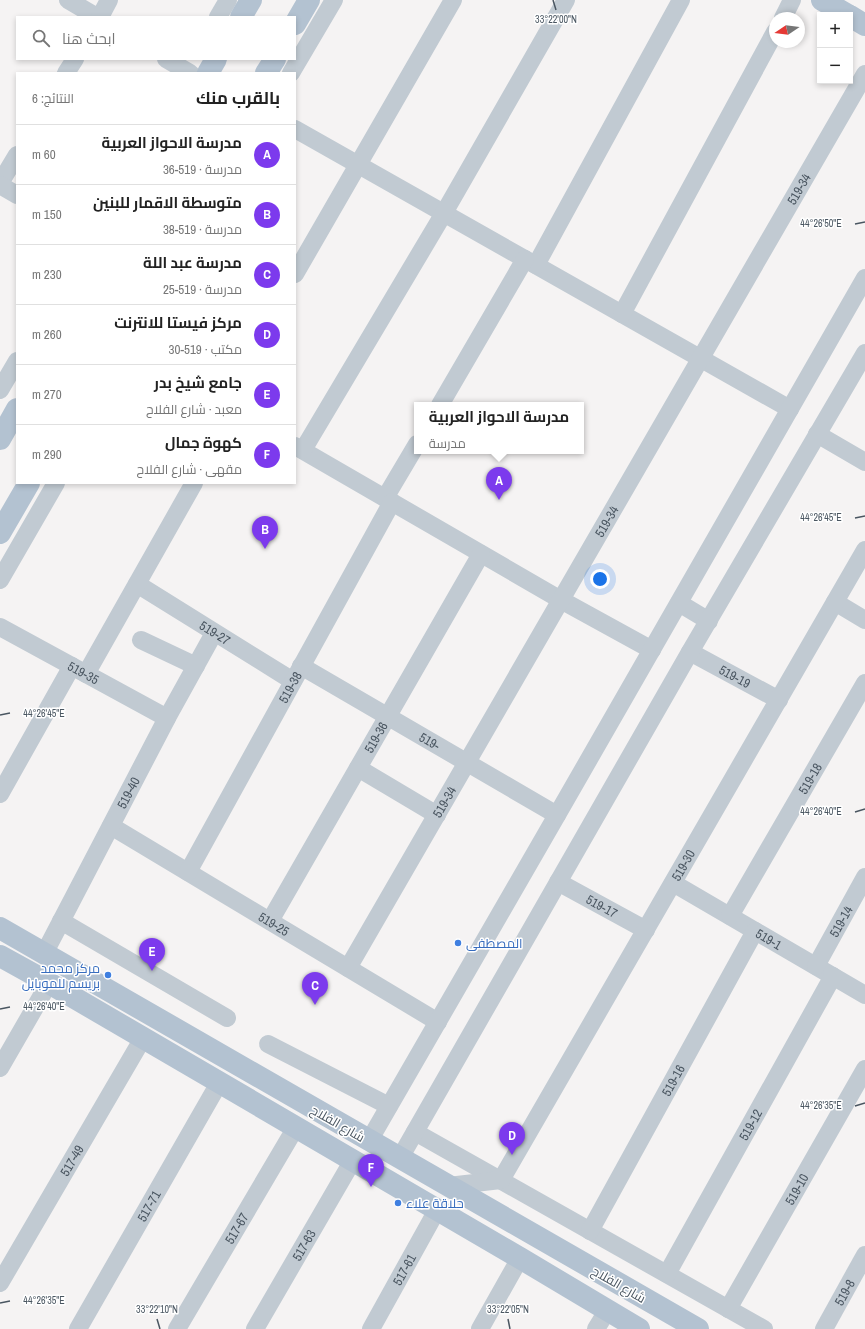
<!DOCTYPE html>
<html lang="ar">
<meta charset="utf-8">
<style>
:root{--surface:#fff;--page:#f2f2f2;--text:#222;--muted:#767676;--line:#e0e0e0;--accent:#7c3aed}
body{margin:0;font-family:"Archivo Narrow",Cairo,sans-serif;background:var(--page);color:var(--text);direction:rtl}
.controls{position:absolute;right:12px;top:12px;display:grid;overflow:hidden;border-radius:0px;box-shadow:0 2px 6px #0003}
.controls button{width:36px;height:36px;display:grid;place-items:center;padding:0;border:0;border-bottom:1px solid var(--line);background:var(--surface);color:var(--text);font:20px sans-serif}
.compass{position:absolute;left:769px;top:12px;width:36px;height:36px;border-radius:50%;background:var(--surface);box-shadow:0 2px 6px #0003;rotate:257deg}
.you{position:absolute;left:600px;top:579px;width:14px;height:14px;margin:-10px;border:3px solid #fff;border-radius:50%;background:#1a73e8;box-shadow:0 0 0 6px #1a73e833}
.badge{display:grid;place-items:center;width:26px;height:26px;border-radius:50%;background:var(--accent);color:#fff;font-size:13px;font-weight:700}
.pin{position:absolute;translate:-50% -33px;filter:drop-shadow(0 1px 2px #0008)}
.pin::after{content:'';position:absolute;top:21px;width:14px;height:12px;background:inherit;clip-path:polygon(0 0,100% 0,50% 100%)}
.popup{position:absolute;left:414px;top:402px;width:170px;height:52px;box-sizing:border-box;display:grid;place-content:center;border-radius:0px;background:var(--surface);filter:drop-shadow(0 1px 3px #0005);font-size:13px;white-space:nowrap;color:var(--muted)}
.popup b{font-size:15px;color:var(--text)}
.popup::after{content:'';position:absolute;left:50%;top:100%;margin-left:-8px;border:8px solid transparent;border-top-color:var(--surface)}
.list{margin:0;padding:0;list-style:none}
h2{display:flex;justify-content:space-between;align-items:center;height:52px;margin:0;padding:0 16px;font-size:17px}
h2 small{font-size:13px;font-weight:400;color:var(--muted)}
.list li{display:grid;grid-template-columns:26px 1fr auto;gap:12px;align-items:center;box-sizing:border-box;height:60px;padding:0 16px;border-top:1px solid var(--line)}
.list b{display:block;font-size:15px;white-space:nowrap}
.list p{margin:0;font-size:13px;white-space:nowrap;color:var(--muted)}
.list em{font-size:13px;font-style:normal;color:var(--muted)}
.icon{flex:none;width:22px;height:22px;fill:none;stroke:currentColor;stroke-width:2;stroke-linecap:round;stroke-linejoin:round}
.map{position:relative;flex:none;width:865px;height:1329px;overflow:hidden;direction:ltr}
.search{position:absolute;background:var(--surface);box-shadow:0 2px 6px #0003;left:16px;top:16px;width:280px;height:44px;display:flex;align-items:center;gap:10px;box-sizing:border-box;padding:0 14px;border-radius:0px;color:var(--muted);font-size:15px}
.panel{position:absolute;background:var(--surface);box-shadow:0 2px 6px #0003;left:16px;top:72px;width:280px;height:412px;border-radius:0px;direction:rtl}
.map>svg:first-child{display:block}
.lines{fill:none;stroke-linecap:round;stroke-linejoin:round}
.minor{stroke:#c1cad2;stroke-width:18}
.major{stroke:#b3c2d1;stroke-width:22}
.ticks{fill:none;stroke:#4a5661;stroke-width:1.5}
.shop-dot{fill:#3f7fe0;stroke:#fff;stroke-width:1.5}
.labels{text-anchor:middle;stroke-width:3;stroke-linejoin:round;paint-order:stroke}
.street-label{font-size:13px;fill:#4a5661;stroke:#fff}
.shop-label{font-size:13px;fill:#366cbe;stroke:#fff;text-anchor:start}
.ticks-label{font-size:10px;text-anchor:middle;fill:#4a5661;stroke:#fff;stroke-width:3;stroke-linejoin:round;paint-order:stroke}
</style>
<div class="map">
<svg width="865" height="1329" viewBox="0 0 865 1329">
<rect width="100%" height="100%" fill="#f5f3f3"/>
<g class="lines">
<g class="minor">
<polyline points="68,0 97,17"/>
<polyline points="100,17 109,0"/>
<polyline points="218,17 228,0"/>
<polyline points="783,18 792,0"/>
<polyline points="166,59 190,73"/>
<polyline points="66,73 75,59"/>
<polyline points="291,73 334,0"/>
<polyline points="295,129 790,409"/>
<polyline points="0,183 17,155"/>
<polyline points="0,185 17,195"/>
<polyline points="536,265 681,0"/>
<polyline points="295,274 453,0"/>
<polyline points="622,314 775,32"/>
<polyline points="0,390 17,361"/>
<polyline points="440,405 525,259"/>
<polyline points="817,434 865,462"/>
<polyline points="295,446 561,600 652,650"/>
<polyline points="303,450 444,213 566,0"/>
<polyline points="385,498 417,444"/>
<polyline points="0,580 56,483"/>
<path id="s1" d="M137,584l156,97"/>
<polyline points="835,602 865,620"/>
<polyline points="679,603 709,621"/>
<path id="s2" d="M0,627l167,91"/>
<polyline points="141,640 196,666"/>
<path id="s3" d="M690,652l89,48"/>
<path id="s4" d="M301,666l256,149"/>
<polyline points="86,674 194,483"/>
<polyline points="358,768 437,815"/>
<polyline points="0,794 72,666"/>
<path id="s5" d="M111,826l327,196"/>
<path id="s6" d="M188,872l204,-370"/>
<path id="s7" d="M558,882l88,48"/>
<path id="s8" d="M673,883l192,112"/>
<path id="s9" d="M730,916l135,-233"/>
<polyline points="61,921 227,1018"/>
<path id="s10" d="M270,921l211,-367"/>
<path id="s11" d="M44,954l123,-236 47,-85"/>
<path id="s12" d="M816,966l49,-89"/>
<path id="s13" d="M348,968l517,-894"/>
<polyline points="268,1044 389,1106"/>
<polyline points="0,1068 49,983"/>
<polyline points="415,1132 764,1329"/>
<polyline points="369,1141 557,815 865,278"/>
<polyline points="400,1158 690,652 865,353"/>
<path id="s14" d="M448,1186l53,-6 364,-630"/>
<path id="s15" d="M590,1231l165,-300"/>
<path id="s16" d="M667,1274l166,-298"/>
<path id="s17" d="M0,1283l143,-245"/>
<path id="s18" d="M728,1309l137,-240"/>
<path id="s19" d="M78,1329l141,-246"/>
<path id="s20" d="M177,1329l119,-202"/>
<path id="s21" d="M255,1329l98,-169"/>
<path id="s22" d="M371,1329l66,-119"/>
<polyline points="480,1329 520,1258"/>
<polyline points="596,1329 607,1311"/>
<path id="s23" d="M824,1329l41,-74"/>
</g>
<g class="major">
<polyline points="822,0 848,15"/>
<polyline points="850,16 865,25"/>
<polyline points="241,17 251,0"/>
<polyline points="295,24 309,0"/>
<polyline points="208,73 216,59"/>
<polyline points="266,73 275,59"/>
<polyline points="0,439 17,409"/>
<polyline points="0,533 29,483"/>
<polyline points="0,928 698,1329"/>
<polyline points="0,956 49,983 520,1258 639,1329"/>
</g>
</g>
<path class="ticks" d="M553,0l3,10M855,224l10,-2M855,518l10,-2M0,715l10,-2M855,812l10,-3M0,1009l10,-2M855,1106l10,-3M0,1303l10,-2M157,1319l3,10M508,1319l2,10"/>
<g class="shop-dot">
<circle cx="458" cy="943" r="4"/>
<circle cx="108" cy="975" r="4"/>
<circle cx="398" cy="1203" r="4"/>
</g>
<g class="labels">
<g class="street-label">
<text dy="5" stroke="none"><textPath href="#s13" startOffset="900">519-34</textPath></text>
<text dy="5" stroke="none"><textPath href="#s13" startOffset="516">519-34</textPath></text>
<text dy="5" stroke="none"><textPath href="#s1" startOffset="92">519-27</textPath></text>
<text dy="5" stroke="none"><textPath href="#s2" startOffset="95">519-35</textPath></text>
<text dy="5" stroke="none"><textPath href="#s3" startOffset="51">519-19</textPath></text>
<text dy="5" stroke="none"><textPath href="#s6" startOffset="211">519-38</textPath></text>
<text dy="5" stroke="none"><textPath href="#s10" startOffset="212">519-36</textPath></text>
<text dy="5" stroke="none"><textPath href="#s4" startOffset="149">519-</textPath></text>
<text dy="5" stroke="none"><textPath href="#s9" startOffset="159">519-18</textPath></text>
<text dy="5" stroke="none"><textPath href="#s11" startOffset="182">519-40</textPath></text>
<text dy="5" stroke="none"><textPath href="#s13" startOffset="192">519-34</textPath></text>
<text dy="5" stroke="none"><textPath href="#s14" startOffset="417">519-30</textPath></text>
<text dy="5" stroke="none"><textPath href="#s7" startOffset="50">519-17</textPath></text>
<text dy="5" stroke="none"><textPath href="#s12" startOffset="51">519-14</textPath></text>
<text dy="5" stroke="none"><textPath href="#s5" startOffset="190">519-25</textPath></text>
<text dy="5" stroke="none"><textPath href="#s8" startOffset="111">519-1</textPath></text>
<text dy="5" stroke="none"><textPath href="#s15" startOffset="172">519-16</textPath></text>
<text transform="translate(338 1123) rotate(30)" y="5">شارع الفلاح</text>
<text dy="5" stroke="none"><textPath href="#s16" startOffset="171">519-12</textPath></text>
<text dy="5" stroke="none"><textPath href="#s17" startOffset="142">517-49</textPath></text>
<text dy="5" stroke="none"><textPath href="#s18" startOffset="138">519-10</textPath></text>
<text dy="5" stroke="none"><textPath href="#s19" startOffset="142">517-71</textPath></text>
<text dy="5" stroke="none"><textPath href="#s20" startOffset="117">517-67</textPath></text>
<text dy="5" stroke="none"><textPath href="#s21" startOffset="97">517-63</textPath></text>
<text dy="5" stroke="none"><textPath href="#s22" startOffset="68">517-61</textPath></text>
<text transform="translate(619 1284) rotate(30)" y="5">شارع الفلاح</text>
<text dy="5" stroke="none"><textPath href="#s23" startOffset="42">519-8</textPath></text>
</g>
<g class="shop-label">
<text x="466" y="948">المصطفى</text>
<text x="100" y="973" text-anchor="end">مركز محمد<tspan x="100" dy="15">بريسم للموبايل</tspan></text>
<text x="406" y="1208">حلاقة علاء</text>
</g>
</g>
<g class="ticks-label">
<text x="556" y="23">33°22'00"N</text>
<text x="821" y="227">44°26'50"E</text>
<text x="821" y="521">44°26'45"E</text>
<text x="44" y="717">44°26'45"E</text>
<text x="821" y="815">44°26'40"E</text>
<text x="44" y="1010">44°26'40"E</text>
<text x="821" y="1109">44°26'35"E</text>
<text x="44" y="1304">44°26'35"E</text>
<text x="157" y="1313">33°22'10"N</text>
<text x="508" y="1313">33°22'05"N</text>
</g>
</svg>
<div class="controls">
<button>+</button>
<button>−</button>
</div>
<svg class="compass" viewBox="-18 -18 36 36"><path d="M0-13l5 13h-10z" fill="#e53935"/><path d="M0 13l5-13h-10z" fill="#767676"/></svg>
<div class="you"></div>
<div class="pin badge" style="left:499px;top:500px">A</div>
<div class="popup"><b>مدرسة الاحواز العربية</b>مدرسة</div>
<div class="pin badge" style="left:265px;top:549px">B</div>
<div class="pin badge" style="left:315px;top:1005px">C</div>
<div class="pin badge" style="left:512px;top:1155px">D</div>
<div class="pin badge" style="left:152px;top:971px">E</div>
<div class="pin badge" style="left:371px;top:1187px">F</div>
<div class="search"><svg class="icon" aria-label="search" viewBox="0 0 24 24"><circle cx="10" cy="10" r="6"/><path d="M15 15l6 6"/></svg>ابحث هنا</div>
<section class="panel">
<h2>بالقرب منك<small>النتائج: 6</small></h2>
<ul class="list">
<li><span class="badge">A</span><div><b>مدرسة الاحواز العربية</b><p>مدرسة · 519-36</p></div><em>60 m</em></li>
<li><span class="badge">B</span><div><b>متوسطة الاقمار للبنين</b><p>مدرسة · 519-38</p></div><em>150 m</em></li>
<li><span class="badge">C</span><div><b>مدرسة عبد اللة</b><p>مدرسة · 519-25</p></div><em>230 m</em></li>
<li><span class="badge">D</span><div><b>مركز فيستا للانترنت</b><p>مكتب · 519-30</p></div><em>260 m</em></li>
<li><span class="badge">E</span><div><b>جامع شيخ بدر</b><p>معبد · شارع الفلاح</p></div><em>270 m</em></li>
<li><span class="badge">F</span><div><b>كهوة جمال</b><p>مقهى · شارع الفلاح</p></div><em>290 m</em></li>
</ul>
</section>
</div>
